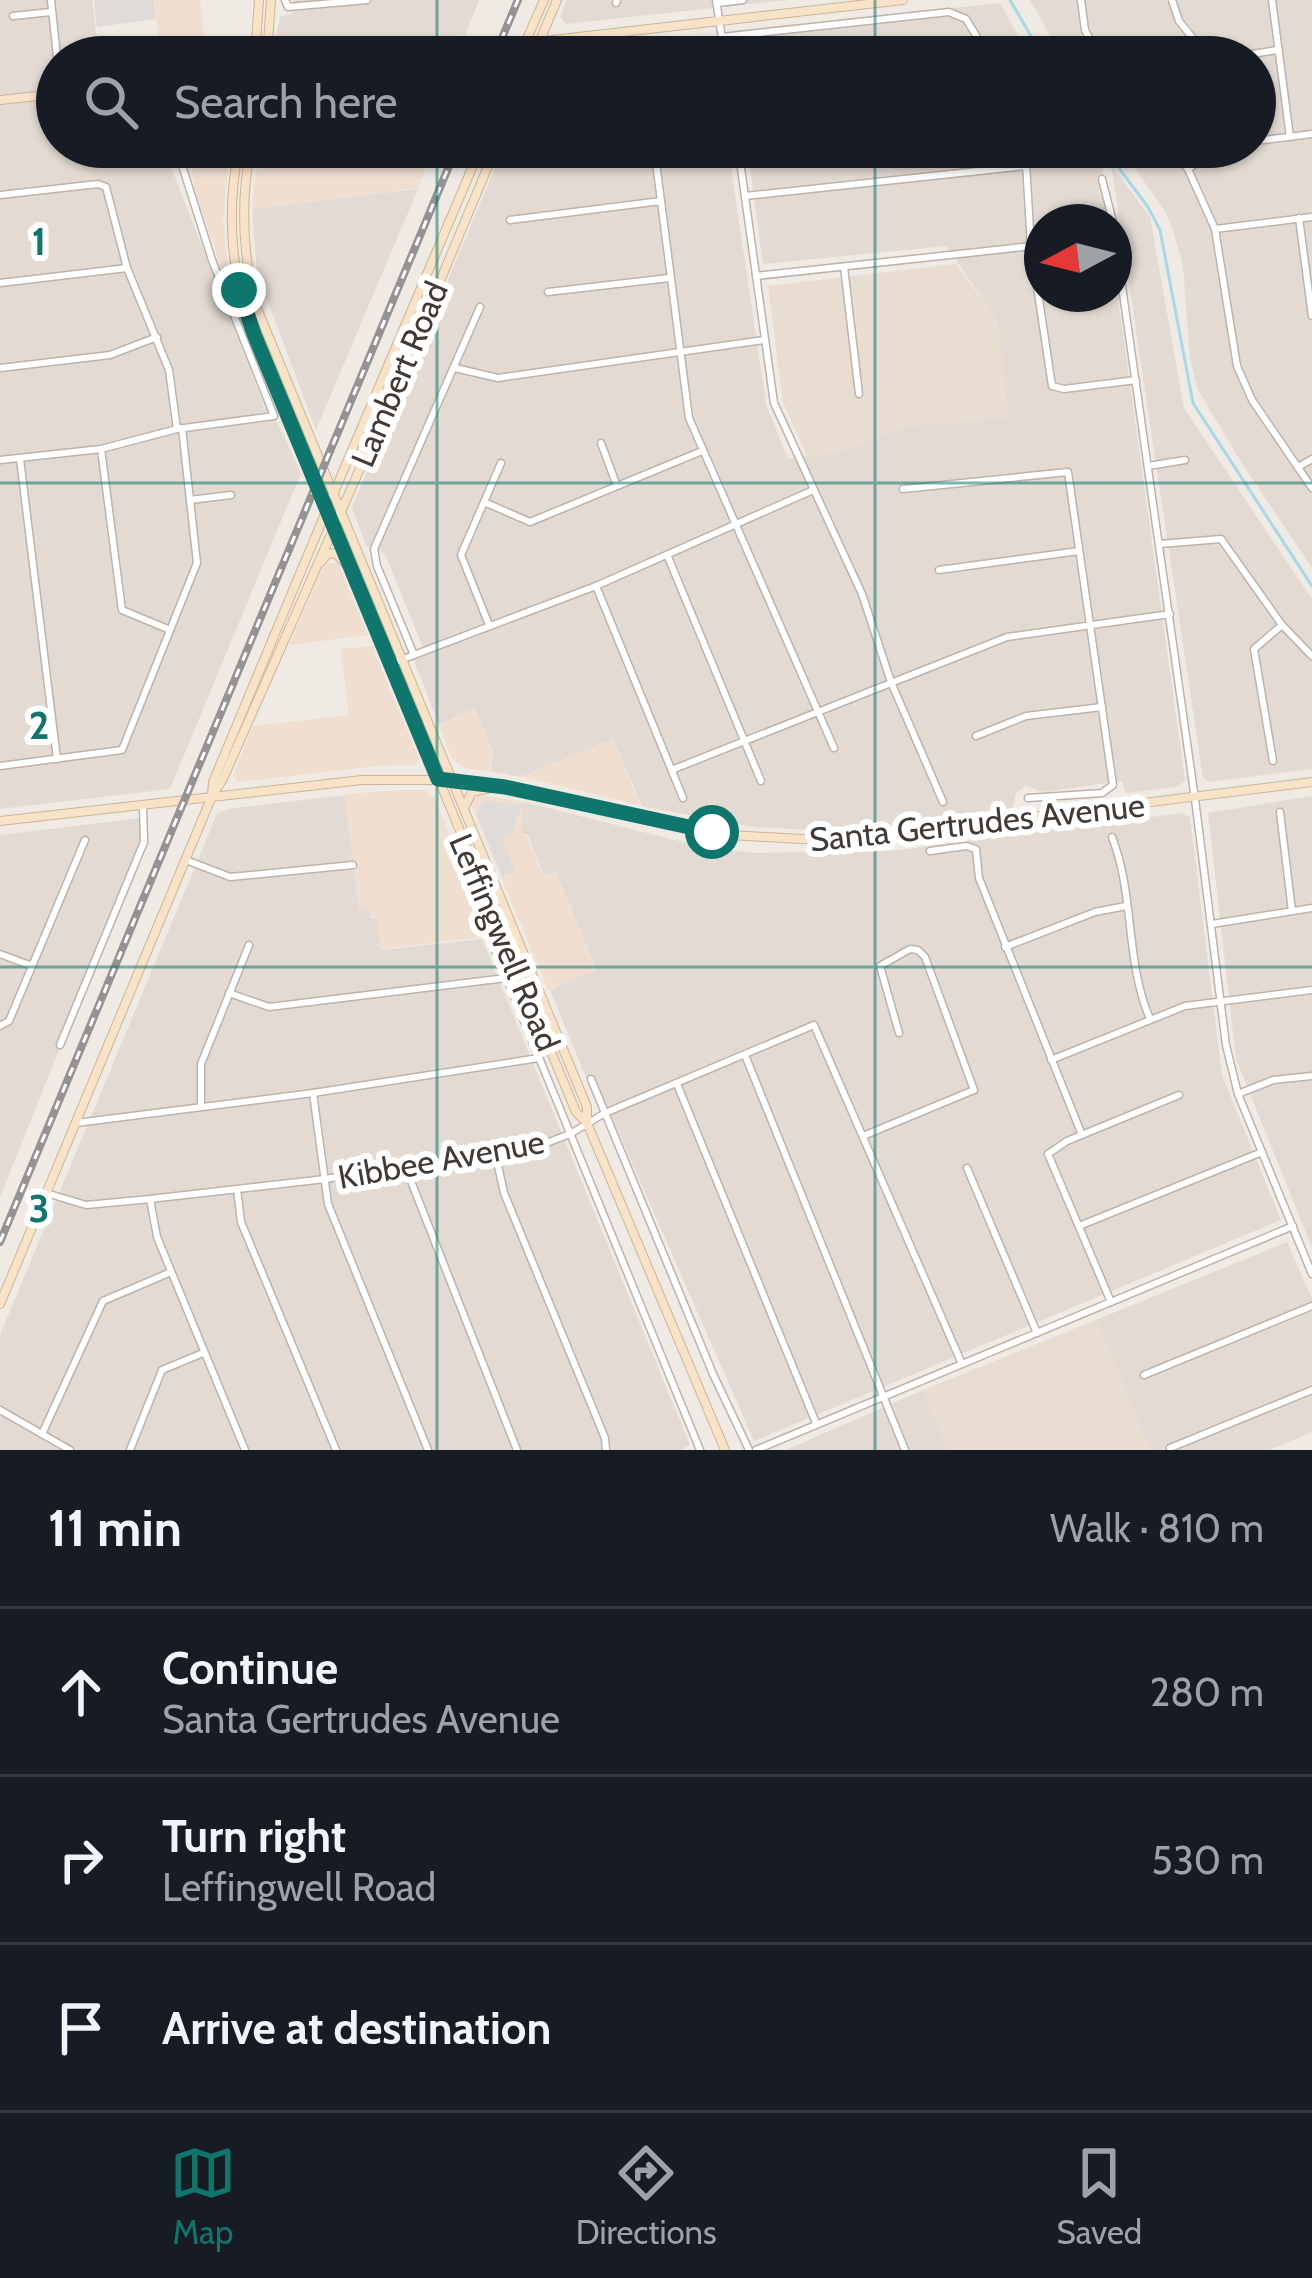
<!DOCTYPE html>
<meta charset="utf-8">
<style>
:root{--surface:#171b24;--page:#242831;--text:#f1f3f6;--muted:#9ea1a6;--line:#363941;--accent:#0f766e}
body{margin:0;font-family:Cabin,sans-serif;background:var(--page);color:var(--text)}
.compass{position:absolute;left:1024px;top:204px;width:108px;height:108px;border-radius:50%;background:var(--surface);box-shadow:0 3px 9px #0004;rotate:263deg}
.stop{position:absolute;width:36px;height:36px;margin:-27px;border:9px solid #0f766e;border-radius:50%;background:#fff}
.stop.end{background:#0f766e;border-color:#fff;box-shadow:0 3px 12px #0008}
.list{margin:0;padding:0;list-style:none}
h2{display:flex;justify-content:space-between;align-items:center;height:156px;margin:0;padding:0 48px;font-size:51px}
h2 small{font-size:39px;font-weight:400;color:var(--muted)}
.list li{display:grid;grid-template-columns:78px 1fr auto;gap:36px;align-items:center;box-sizing:border-box;height:168px;padding:0 48px;border-top:3px solid var(--line)}
.list b{display:block;font-size:45px;white-space:nowrap}
.list p{margin:0;font-size:39px;white-space:nowrap;color:var(--muted)}
.list em{font-size:39px;font-style:normal;color:var(--muted)}
.icon{flex:none;width:66px;height:66px;fill:none;stroke:currentColor;stroke-width:2;stroke-linecap:round;stroke-linejoin:round}
.map{position:relative;flex:none;width:1312px;height:1450px;overflow:hidden}
.search{position:absolute;background:var(--surface);box-shadow:0 3px 9px #0004;left:36px;right:36px;top:36px;height:132px;display:flex;align-items:center;gap:30px;box-sizing:border-box;padding:0 42px;border-radius:66px;color:var(--muted);font-size:45px}
.sheet{height:660px;background:var(--surface)}
nav{display:flex;justify-content:space-around;align-items:center;box-sizing:border-box;height:168px;border-top:3px solid var(--line);background:var(--surface);font-size:33px;color:var(--muted)}
nav a{display:grid;justify-items:center;gap:6px}
nav .on{color:var(--accent)}
.map>svg:first-child{display:block}
.residential{fill:#e3dbd3}
.commercial{fill:#f0ded1}
.education{fill:#e8ddd0}
.parking{fill:#dedbd9}
.lines{fill:none;stroke-linecap:round;stroke-linejoin:round}
.stream{stroke:#a7d8e7;stroke-width:3}
.street-casing{stroke:#bdb3ab;stroke-width:9}
.secondary-casing{stroke:#cbb599;stroke-width:10}
.street{stroke:#fff;stroke-width:6}
.secondary{stroke:#f8e3c7;stroke-width:8}
.rail-casing{stroke:#939393;stroke-width:8}
.rail{stroke:#fff;stroke-width:3;stroke-dasharray:9;stroke-linecap:butt}
.route{stroke:#0f766e;stroke-width:15}
.grid{fill:none;stroke:#0f766e;stroke-width:3;stroke-opacity:0.55}
.labels{text-anchor:middle;stroke-width:12;stroke-linejoin:round;paint-order:stroke}
.street-label{font-size:33px;fill:#413a35;stroke:#fff}
.grid-label{font-size:39px;text-anchor:middle;font-weight:bold;fill:#0f766e;stroke:#fff;stroke-width:12;stroke-linejoin:round;paint-order:stroke}
</style>
<div class="map">
<svg width="1312" height="1450" viewBox="0 0 1312 1450">
<rect width="100%" height="100%" fill="#f0eae4"/>
<g class="residential">
<polygon points="0,0 92,0 99,57 57,57 57,82 41,85 48,141 57,141 57,147 180,147 181,151 166,154 265,408 277,422 301,473 170,789 0,809"/>
<polygon points="293,0 479,0 465,35 282,54 276,38 280,17 292,14"/>
<polygon points="567,0 788,0 566,24 560,17"/>
<polygon points="1030,0 1312,0 1312,568 1241,462 1197,388 1190,358 1183,267 1174,233 1166,213 1120,147 1255,147 1255,57 1062,57"/>
<polygon points="1000,3 1030,57 734,57 731,31"/>
<polygon points="705,35 712,41 715,57 545,57 569,49 629,41 649,44"/>
<polygon points="504,147 728,147 766,404 788,459 841,451 908,426 1008,417 997,320 946,246 763,264 747,147 1093,147 1102,161 1108,222 1042,222 1042,294 1114,294 1114,268 1185,781 1177,787 1126,793 1122,781 1043,792 1026,786 1016,793 1013,808 884,826 812,830 752,827 642,806 613,739 521,777 490,771 493,753 475,708 439,725 414,661 426,655 385,554 366,546 352,507"/>
<polygon points="1111,164 1150,217 1184,408 1312,599 1312,769 1209,782 1203,778"/>
<polygon points="418,189 316,430 257,273 252,208"/>
<polygon points="345,795 359,909 369,908 371,918 377,918 381,950 482,939 690,1445 680,1450 0,1450 0,1335 217,814 227,809"/>
<polygon points="1312,796 1312,1248 1236,1059 1208,813"/>
<polygon points="524,802 691,844 752,853 892,851 1182,813 1190,817 1222,1075 1281,1220 754,1441 593,1074 586,1077 550,990 596,969 556,872 544,876 528,835 520,833"/>
<polygon points="141,818 142,843 0,1197 0,835"/>
<polygon points="1287,1242 1312,1298 1312,1432 1269,1450 1150,1450 1096,1320"/>
<polygon points="923,1390 948,1450 786,1450"/>
</g>
<g class="commercial">
<polygon points="155,0 200,0 207,57 161,57"/>
<polygon points="183,147 230,147 223,220 228,271 223,273 194,187 191,157"/>
<polygon points="259,147 434,147 418,188 263,208 252,208"/>
<polygon points="324,563 338,563 368,635 289,645"/>
<polygon points="372,646 419,759 415,765 377,766 238,782 233,775 253,726 349,715 341,649"/>
<polygon points="475,708 492,753 489,772 464,768 453,760 439,726"/>
<polygon points="613,739 640,805 522,777"/>
<polygon points="399,790 425,790 434,797 492,936 381,949 377,917 372,917 370,908 359,909 345,794"/>
<polygon points="478,795 524,802 520,834 527,836 543,876 556,872 596,970 548,990 471,804"/>
</g>
<g class="education">
<polygon points="956,264 997,320 1008,417 908,426 841,451 807,456 783,402 768,286"/>
<polygon points="1096,1320 1150,1450 948,1450 923,1390"/>
</g>
<g class="parking">
<polygon points="94,0 154,0 156,19 97,27"/>
<polygon points="484,800 522,805 512,833 501,838 515,871 502,876 476,812"/>
</g>
<g class="lines">
<g class="stream">
<polyline points="1010,0 1043,57"/>
<polyline points="1103,147 1148,207 1160,230 1193,403 1312,586"/>
</g>
<g class="street-casing">
<g id="street">
<polyline points="51,0 57,57"/>
<polyline points="285,0 288,7 367,0"/>
<polyline points="716,0 725,57"/>
<polyline points="1081,0 1085,30 1099,57"/>
<polyline points="1172,0 1179,21 1208,57"/>
<polyline points="1272,0 1290,137"/>
<polyline points="616,3 617,0"/>
<polyline points="717,3 743,0"/>
<polyline points="13,16 51,12"/>
<polyline points="722,37 949,12 966,19 989,57"/>
<polyline points="574,57 639,47"/>
<polyline points="1234,57 1277,50"/>
<polyline points="1255,141 1312,134"/>
<polyline points="654,147 689,418 834,748"/>
<polyline points="738,147 774,403 862,594 891,682 943,802"/>
<polyline points="1025,147 1031,246 1052,386 1064,389 1136,380"/>
<polyline points="1170,147 1188,169 1215,229 1237,366 1252,400 1312,488"/>
<polyline points="1188,169 1221,147"/>
<polyline points="1102,179 1113,222"/>
<polyline points="0,195 98,184 106,187 127,268 169,370 177,429"/>
<polyline points="745,196 1026,166"/>
<polyline points="1299,218 1312,316"/>
<polyline points="510,220 661,201"/>
<polyline points="1215,229 1312,217"/>
<polyline points="1114,230 1195,799 1226,1045 1238,1094 1312,1274"/>
<polyline points="844,267 859,394"/>
<polyline points="756,276 1042,245"/>
<polyline points="0,283 127,268"/>
<polyline points="548,292 669,278"/>
<polyline points="0,368 110,355 157,337"/>
<polyline points="455,368 498,378 764,340"/>
<polyline points="601,443 617,486"/>
<polyline points="101,449 122,610 170,630"/>
<polyline points="20,459 57,759"/>
<polyline points="0,460 101,449 177,429 274,416 212,260 181,162"/>
<polyline points="1148,466 1185,460"/>
<polyline points="1298,467 1312,459"/>
<polyline points="903,489 1068,472 1113,785 1102,793 1028,798"/>
<polyline points="190,500 231,495"/>
<polyline points="484,502 530,522 702,451"/>
<polyline points="1160,544 1221,539 1282,625 1312,656"/>
<polyline points="668,557 761,781"/>
<polyline points="939,570 1079,551"/>
<polyline points="596,586 683,798"/>
<polyline points="489,625 461,555 501,463"/>
<polyline points="414,655 377,566 374,549 480,307"/>
<polyline points="390,664 596,586 811,491"/>
<polyline points="976,736 1026,716 1102,707"/>
<polyline points="1273,761 1254,649 1282,625"/>
<polyline points="0,766 122,750 197,563 182,428"/>
<polyline points="674,769 1007,637 1170,614"/>
<polyline points="1280,812 1292,911"/>
<path d="M1112,837c23,59 13,124 38,182"/>
<polyline points="930,851 966,846 976,849 979,878 1082,1135"/>
<polyline points="186,860 230,877 353,865"/>
<polyline points="1212,924 1312,908"/>
<polyline points="490,938 700,1450"/>
<polyline points="1005,947 1095,912 1126,906"/>
<polyline points="0,954 32,966"/>
<polyline points="229,993 269,1007 506,978"/>
<polyline points="0,1026 9,1021 85,840"/>
<polyline points="60,1045 144,842 143,805"/>
<polyline points="745,1055 905,1450"/>
<polyline points="1051,1060 1185,1006 1312,990"/>
<polyline points="591,1079 713,1374 749,1450"/>
<polyline points="677,1084 816,1423"/>
<polyline points="313,1093 328,1204 428,1450"/>
<polyline points="1238,1094 1273,1080 1312,1076"/>
<polyline points="201,1107 201,1064 249,945"/>
<polyline points="76,1123 313,1093 539,1058"/>
<polyline points="863,1136 974,1090 925,957 918,950 910,949 880,966 899,1033"/>
<polyline points="495,1152 504,1193 605,1438 606,1450"/>
<polyline points="405,1166 517,1450"/>
<polyline points="967,1168 1037,1333"/>
<polyline points="237,1189 241,1222 336,1450"/>
<polyline points="46,1193 86,1205 150,1199 325,1179 541,1145 570,1134 605,1113 814,1025 962,1364"/>
<polyline points="150,1199 157,1237 245,1450"/>
<polyline points="1079,1226 1262,1152"/>
<polyline points="1111,1302 1048,1154 1067,1141 1179,1095"/>
<polyline points="1144,1375 1312,1306"/>
<polyline points="0,1410 70,1450"/>
<polyline points="42,1434 103,1301 171,1272"/>
<polyline points="1170,1448 1312,1390"/>
<polyline points="130,1450 162,1370 203,1353"/>
<polyline points="756,1450 1293,1226"/>
</g>
</g>
<g class="secondary-casing">
<g id="secondary">
<polyline points="421,56 510,50 524,44"/>
<polyline points="255,57 259,0"/>
<polyline points="267,57 271,0"/>
<polyline points="393,57 501,41 526,43 903,0"/>
<polyline points="519,57 544,0"/>
<polyline points="533,57 557,0"/>
<polyline points="0,100 57,94"/>
<path d="M239,147c-11,56 -10,111 7,165l330,800 11,11 138,327"/>
<path d="M251,147c-11,54 -9,105 5,159l331,801v15"/>
<polyline points="333,495 481,147"/>
<polyline points="321,562 327,554 335,553 346,564"/>
<polyline points="212,795 213,782 327,509"/>
<polyline points="464,808 472,792 491,788"/>
<polyline points="0,821 362,780 451,780 505,787 663,824 730,835 836,841 1312,782"/>
<polyline points="0,1304 212,796 223,779 392,396 496,147"/>
</g>
</g>
<use href="#street" class="street"/>
<use href="#secondary" class="secondary"/>
<g class="rail-casing">
<g id="rail">
<polyline points="494,57 518,0"/>
<polyline points="0,1242 457,147"/>
</g>
</g>
<use href="#rail" class="rail"/>
</g>
<g class="lines">
<polyline class="route" points="239,290 254,334 438,779 505,787 712,832"/>
</g>
<path class="grid" d="M437,0v57M875,0v57M437,147v1303M875,147v1303M0,483h1312M0,967h1312"/>
<g class="labels">
<g class="street-label">
<text transform="translate(399 374) rotate(-67)" y="12">Lambert Road</text>
<text transform="translate(977 822) rotate(-6)" y="12">Santa Gertrudes Avenue</text>
<text transform="translate(505 942) rotate(67)" y="12">Leffingwell Road</text>
<text transform="translate(441 1159) rotate(-10)" y="12">Kibbee Avenue</text>
</g>
</g>
<g class="grid-label">
<text x="39" y="255">1</text>
<text x="39" y="739">2</text>
<text x="39" y="1222">3</text>
</g>
</svg>
<svg class="compass" viewBox="-18 -18 36 36"><path d="M0-13l5 13h-10z" fill="#e53935"/><path d="M0 13l5-13h-10z" fill="#9ea1a6"/></svg>
<div class="stop" style="left:712px;top:832px"></div>
<div class="stop end" style="left:239px;top:290px"></div>
<div class="search"><svg class="icon" aria-label="search" viewBox="0 0 24 24"><circle cx="10" cy="10" r="6"/><path d="M15 15l6 6"/></svg>Search here</div>
</div>
<section class="sheet">
<h2>11 min<small>Walk · 810 m</small></h2>
<ul class="list">
<li><svg class="icon" aria-label="ahead" viewBox="0 0 24 24"><path d="M12 20V5M6 11l6-6 6 6"/></svg><div><b>Continue</b><p>Santa Gertrudes Avenue</p></div><em>280 m</em></li>
<li><svg class="icon" aria-label="right" viewBox="0 0 24 24"><path d="M7 20v-9h11M14 6l5 5-5 5"/></svg><div><b>Turn right</b><p>Leffingwell Road</p></div><em>530 m</em></li>
<li><svg class="icon" aria-label="arrive" viewBox="0 0 24 24"><path d="M6 21V4h12l-3 4 3 4H6"/></svg><div><b>Arrive at destination</b></div></li>
</ul>
</section>
<nav>
<a class="on"><svg class="icon" aria-label="map" viewBox="0 0 24 24"><path d="M3 6l6-2 6 2 6-2v14l-6 2-6-2-6 2zM9 4v14M15 6v14"/></svg>Map</a>
<a><svg class="icon" aria-label="directions" viewBox="0 0 24 24"><path d="M12 3l9 9-9 9-9-9zM9 14v-3h6M13 9l2 2-2 2"/></svg>Directions</a>
<a><svg class="icon" aria-label="saved" viewBox="0 0 24 24"><path d="M7 4h10v16l-5-4-5 4z"/></svg>Saved</a>
</nav>
